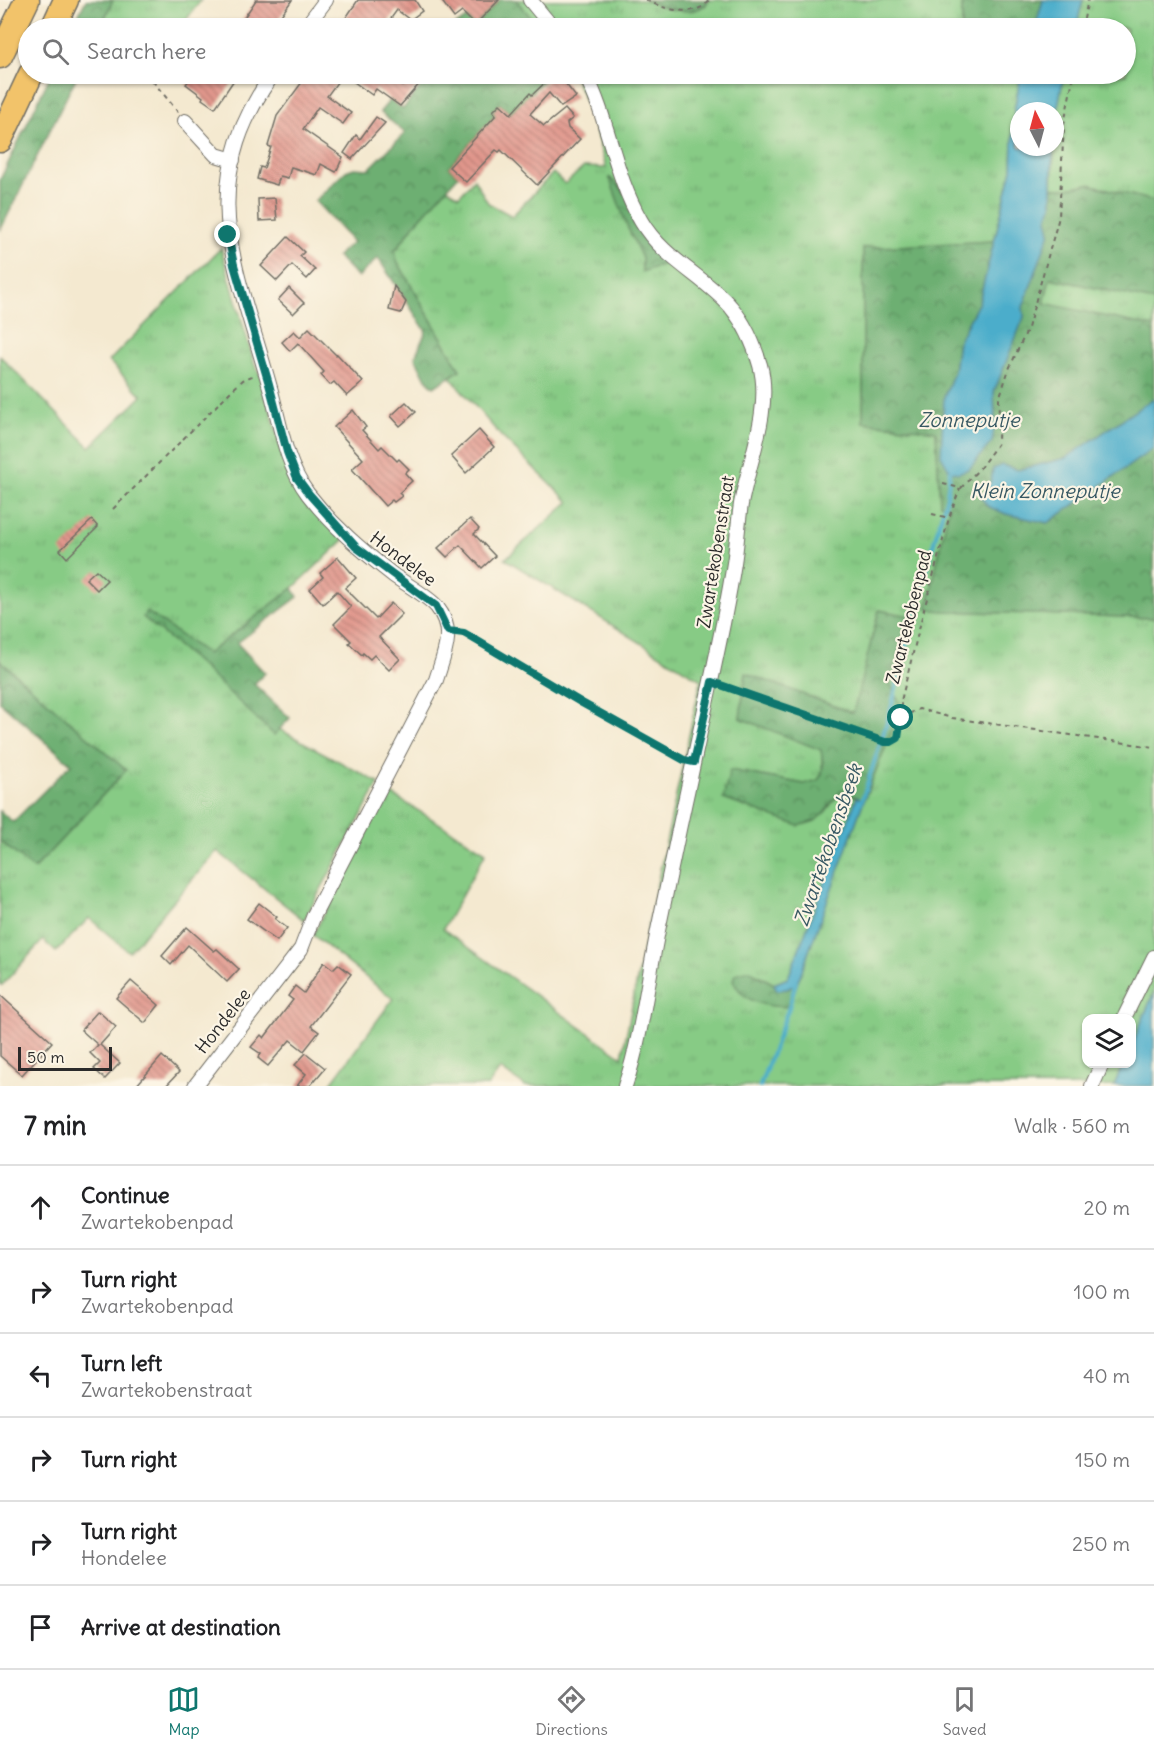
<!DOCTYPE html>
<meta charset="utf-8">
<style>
:root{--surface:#fff;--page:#f6f6f6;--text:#202124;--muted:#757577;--line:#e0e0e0;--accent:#0f766e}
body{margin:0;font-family:Delius,sans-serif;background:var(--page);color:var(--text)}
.controls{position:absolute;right:18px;bottom:18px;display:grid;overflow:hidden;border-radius:12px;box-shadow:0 2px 4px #0004}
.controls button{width:54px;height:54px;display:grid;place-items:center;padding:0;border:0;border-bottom:2px solid var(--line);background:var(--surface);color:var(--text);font:30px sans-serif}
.compass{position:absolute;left:1010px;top:102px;width:54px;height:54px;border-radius:50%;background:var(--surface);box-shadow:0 2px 4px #0004;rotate:354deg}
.scale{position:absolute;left:18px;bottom:15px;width:94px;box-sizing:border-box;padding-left:6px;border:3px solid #2b2b2b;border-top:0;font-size:16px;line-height:21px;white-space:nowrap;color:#2b2b2b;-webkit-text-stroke:4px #fcf5e5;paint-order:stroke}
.stop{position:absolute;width:18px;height:18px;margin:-14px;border:4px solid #0f766e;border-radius:50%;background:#fff}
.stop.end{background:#0f766e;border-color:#fff;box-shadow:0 2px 6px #0008}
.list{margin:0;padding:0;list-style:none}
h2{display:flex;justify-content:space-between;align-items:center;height:78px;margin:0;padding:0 24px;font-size:26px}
h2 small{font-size:20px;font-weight:400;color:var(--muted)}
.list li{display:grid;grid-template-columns:39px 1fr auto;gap:18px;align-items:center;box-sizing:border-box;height:84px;padding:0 24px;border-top:2px solid var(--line)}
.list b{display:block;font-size:22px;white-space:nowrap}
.list p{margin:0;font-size:20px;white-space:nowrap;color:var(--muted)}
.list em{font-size:20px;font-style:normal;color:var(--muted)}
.icon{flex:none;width:33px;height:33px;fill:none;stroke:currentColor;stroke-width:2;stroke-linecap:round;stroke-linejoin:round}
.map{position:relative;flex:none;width:1154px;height:1086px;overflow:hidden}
.search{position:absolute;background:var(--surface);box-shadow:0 2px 4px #0004;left:18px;right:18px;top:18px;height:66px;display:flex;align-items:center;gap:15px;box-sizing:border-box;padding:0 21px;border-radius:33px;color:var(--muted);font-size:22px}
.sheet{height:582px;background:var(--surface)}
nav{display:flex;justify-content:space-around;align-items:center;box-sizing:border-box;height:84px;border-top:2px solid var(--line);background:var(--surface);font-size:16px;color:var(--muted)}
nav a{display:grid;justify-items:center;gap:3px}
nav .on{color:var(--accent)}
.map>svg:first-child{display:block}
.grass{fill:url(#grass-tufts);stroke:#597b58;stroke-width:1.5;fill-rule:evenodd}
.forest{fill:url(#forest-crowns);stroke:#4c6d4e;stroke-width:1.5}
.water{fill:#4cadcb;stroke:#3c6c7b;stroke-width:1.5}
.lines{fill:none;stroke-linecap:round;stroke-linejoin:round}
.stream{stroke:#4cadcb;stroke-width:4}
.building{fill:url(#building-back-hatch)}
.minor-casing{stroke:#716e65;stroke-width:16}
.motorway-casing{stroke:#716e65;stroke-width:27}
.path{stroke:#716e65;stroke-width:2;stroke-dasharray:4.5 4.5;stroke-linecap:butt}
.minor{stroke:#fff;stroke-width:14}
.motorway{stroke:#f2c36a;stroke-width:24}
.route{stroke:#0f766e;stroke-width:8}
.labels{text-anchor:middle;stroke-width:4.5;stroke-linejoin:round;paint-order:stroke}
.street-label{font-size:18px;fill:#2b2b2b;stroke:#fcf5e5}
.water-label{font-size:20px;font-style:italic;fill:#375863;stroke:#fcf5e5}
</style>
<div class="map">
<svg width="1154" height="1086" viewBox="0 0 1154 1086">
<defs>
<pattern id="grass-tufts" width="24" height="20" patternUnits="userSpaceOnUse" patternTransform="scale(1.5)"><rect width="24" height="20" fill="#87cb85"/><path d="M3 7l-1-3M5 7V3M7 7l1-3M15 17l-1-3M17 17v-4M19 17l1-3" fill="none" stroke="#75ae73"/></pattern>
<pattern id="forest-crowns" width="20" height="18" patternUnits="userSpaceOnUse" patternTransform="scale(1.5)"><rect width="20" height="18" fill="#6daf72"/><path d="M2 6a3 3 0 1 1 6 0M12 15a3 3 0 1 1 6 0" fill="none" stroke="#5a8f5e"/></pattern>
<pattern id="building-back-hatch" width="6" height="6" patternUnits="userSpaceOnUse" patternTransform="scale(1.5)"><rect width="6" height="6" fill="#e1978c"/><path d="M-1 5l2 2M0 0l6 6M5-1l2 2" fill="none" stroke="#b77b73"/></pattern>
</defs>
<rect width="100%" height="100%" fill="#fcf5e5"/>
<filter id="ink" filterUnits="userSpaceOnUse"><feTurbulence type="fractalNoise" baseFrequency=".0167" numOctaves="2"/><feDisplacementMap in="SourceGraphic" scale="12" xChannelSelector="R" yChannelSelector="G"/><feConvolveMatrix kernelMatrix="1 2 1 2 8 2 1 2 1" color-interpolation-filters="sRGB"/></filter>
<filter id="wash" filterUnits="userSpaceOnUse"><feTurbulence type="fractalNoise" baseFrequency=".008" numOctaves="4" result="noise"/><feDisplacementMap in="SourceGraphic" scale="24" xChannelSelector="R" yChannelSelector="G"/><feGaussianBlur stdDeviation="1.35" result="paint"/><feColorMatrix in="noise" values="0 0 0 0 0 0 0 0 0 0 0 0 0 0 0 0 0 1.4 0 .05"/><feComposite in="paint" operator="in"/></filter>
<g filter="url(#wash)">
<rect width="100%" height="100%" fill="#f4e9d0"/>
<g class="grass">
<polygon points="113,0 201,0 180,28 102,28 101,27"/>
<polygon points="516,0 646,0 675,9 705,6 709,0 962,0 962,28 540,28"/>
<polygon points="1083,0 1154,0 1154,201 1089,184 1068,188 1052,188 1055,123 1064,74 1126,74 1126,28 1076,28"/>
<path d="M573,74h448l-7,36 -2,59 -18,72 -131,7v174l73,8 4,74 9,3 -6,104 211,7v374l-22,53v-27h-46v46h37l-9,22h-589l-25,-17 -12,17h-159l64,-87 -80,-64 75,-143 98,60 -43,77 179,128 21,-108 58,-269 -196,-121 64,-57 -68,-66 -51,-59 10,-7 -63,-109 -2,-10 19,-26 33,-37 12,8 15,-17 14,24 24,13 41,-43 12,11 19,-17 22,1 -16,-56zM627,226l37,38 -22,7v-13zM879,610l31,6 -21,66 13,25 -38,93 -75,206 -40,-36 25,14 14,-6 69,-181 -16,-6 -16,21 -95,-42 74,14 14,-4 4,-6v-24l-82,-32 6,-44 108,39z"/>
<polygon points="221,248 254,363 262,379 290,481 318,517 344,540 293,588 207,654 147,612 144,617 197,662 274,734 279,729 379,783 304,920 217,851 129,952 89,918 56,952 43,940 2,985 0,984 0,841 34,869 126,770 0,661 0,356 90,447 142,396 109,361"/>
<polygon points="1050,277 1154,301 1154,327 1044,304"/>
</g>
<g class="forest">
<polygon points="86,0 113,0 100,28 72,28"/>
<polygon points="499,0 516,0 540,28 452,28 466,18 475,26"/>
<path d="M646,0h63c-12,19 -46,9 -63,0z"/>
<polygon points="962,0 1043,0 1035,28 962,28"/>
<polygon points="51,74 78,74 0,231 0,180"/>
<polygon points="422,74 550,74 510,114 500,104 492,111 496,115 449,167 458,176 414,225 395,251 397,261 460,370 434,387 426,379 415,357 426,331 378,258 358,277 337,256 353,242 315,201 346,171 354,168 369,169 405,133 380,112 390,100 403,109 427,78"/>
<polygon points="609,177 620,187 666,256 664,264 642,272 642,258 627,226"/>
<polygon points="1088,184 1154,201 1154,301 1050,278 1044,303 1154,327 1154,398 1066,458 1018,470 1002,465 982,498 987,506 1006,514 1048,523 1154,448 1154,618 943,611 927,609 949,507 940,504 936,431 863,422 863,248 994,241 979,302 958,342 954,372 944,397 995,422 994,392 1024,317 1023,307 1050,232 1047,219 1052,206 1052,188 1068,188"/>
<polygon points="293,588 298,597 237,643 265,673 254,684 290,718 274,735 197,662 143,617 146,611 207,654"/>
<polygon points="879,610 910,616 889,682 902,706 864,800 841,791 825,812 815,821 799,826 723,799 730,770 804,784 818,780 822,774 823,764 821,750 740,718 746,673 853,713"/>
<polygon points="0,661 126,770 34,869 0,841 0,811 13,822 71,764 0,702"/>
<path d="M749,970l25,14 3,6 10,-1 10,-5 -8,23c-23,0 -46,-4 -56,-27l2,-6z"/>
</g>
<g class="water">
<polygon points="1043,0 1083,0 1076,28 1035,28"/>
<polygon points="1021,74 1064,74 1055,123 1055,111 1019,111 1019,147 1054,147 1052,163 1052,206 1047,219 1050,232 1023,307 1024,317 994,392 995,422 992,442 969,469 958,473 950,471 941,455 944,397 954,372 958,342 979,302 1012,169 1014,110"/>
<polygon points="1154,398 1154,448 1048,523 1006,514 987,506 982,498 991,481 993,469 1002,465 1018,470 1066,458"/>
<polygon points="857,797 864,800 797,984 787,989 777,990 774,984 788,978"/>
<polygon points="1154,992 1154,1086 1114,1086 1123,1064 1132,1064 1132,1045"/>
</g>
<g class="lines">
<g class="stream">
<polyline points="861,803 890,713 913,617 947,496 950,471"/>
<polyline points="760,1086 789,1007 796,982"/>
</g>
</g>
<g id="blocks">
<g class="building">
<polygon points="256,0 292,0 272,28 237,28"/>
<polygon points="358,0 415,0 422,11 410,20 397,10 384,28 339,28"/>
<polygon points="441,0 499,0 475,25 462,12 454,18"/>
<polygon points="194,74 238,74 215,108 202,99 203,97 186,84"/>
<polygon points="308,74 368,74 376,79 380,74 386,74 403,86 411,74 421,82 400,106 376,89 372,95 343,74 327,96 351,113 343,124 318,107 303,129 343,157 336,172 321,164 317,175 291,167 288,178 280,176 277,185 257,179 260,167 264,168 271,147 268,146 277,116"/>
<polygon points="554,74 567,74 562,79 576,97 561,107 549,93 530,114 544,126 565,109 573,118 567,123 568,128 580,139 537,185 501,150 499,152 496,150 466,182 449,167 496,115 493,111 500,104 511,114 530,93 532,95"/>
<polygon points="376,117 385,123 352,159 344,153 356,135 360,139"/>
<polygon points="275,198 277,220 259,221 258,199"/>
<polygon points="288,237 304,252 300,256 315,270 307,279 292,265 277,281 261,266"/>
<polygon points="394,286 406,302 401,313 389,310"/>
<polygon points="289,288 304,303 293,314 278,300"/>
<polygon points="309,328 336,355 337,354 363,382 347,396 334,382 330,385 321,375 324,372 298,343 290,351 282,342 294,331 300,337"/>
<polygon points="406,402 416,412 400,426 391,416"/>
<polygon points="353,410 366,427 362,430 379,449 382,446 397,461 399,459 409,469 405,473 412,481 399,493 402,496 394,502 392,500 385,506 352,469 363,459 334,427"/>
<polygon points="479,430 494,447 466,473 451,456"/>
<polygon points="470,519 479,529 474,534 495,556 482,568 460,545 447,557 438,548"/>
<polygon points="92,520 98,527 67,558 60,550"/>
<polygon points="338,557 356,578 345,588 376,619 391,603 402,614 379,637 400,659 389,670 374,655 370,659 363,653 362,655 349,643 351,641 334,624 351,607 337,591 323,604 310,589 323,577 320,573"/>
<polygon points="96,570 107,580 97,590 86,579"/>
<polygon points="259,903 277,917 275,919 287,928 277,941 247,919"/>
<polygon points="187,927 214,951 217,949 239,969 227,982 188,945 171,965 162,956"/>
<polygon points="324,962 333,969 338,964 351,974 311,1026 319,1032 304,1051 290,1040 268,1066 258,1058 261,1054 251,1047 261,1035 264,1038 293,1000 288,996 295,986 304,993"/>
<polygon points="131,981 159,1005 145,1023 116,998"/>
<polygon points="0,995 52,1042 22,1075 0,1056"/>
<polygon points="98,1011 116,1027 100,1045 120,1063 105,1079 94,1069 100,1063 90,1053 98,1045 81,1030"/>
<polygon points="306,1053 325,1068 310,1086 297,1086 306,1074 295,1065"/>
<polygon points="162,1056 179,1072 166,1086 136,1086"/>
</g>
</g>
</g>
<g filter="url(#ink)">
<use href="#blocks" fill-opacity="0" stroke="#716e65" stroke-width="1.5"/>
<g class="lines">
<g class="minor-casing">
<g id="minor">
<polyline points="530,0 553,28"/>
<polyline points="305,28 326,0"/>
<path d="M585,74c24,46 29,101 56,147 21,37 63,55 90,86 14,17 23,37 29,58 12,43 -11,96 -19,139 -3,20 -4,40 -7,59 -8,52 -20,104 -31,155 -15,68 -29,135 -43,203 -12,54 -17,112 -35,165"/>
<polyline points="185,121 216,155 233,160"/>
<polyline points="1124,1018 1154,957"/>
<path d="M195,1086l106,-137 13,-34 122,-235c8,-26 20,-49 1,-73 -8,-10 -33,-24 -44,-32 -32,-25 -60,-49 -85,-81 -24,-32 -28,-73 -39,-110 -33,-119 -76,-198 4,-310"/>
<polyline points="1092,1086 1102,1064"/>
</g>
</g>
<g class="motorway-casing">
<g id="motorway">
<polyline points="53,28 66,0"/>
<polyline points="0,56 27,0"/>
<polyline points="0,140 31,74"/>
</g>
</g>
<g class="path">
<path d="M646,0c17,9 51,19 63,0"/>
<polyline points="114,20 117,28"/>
<polyline points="1082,28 1088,0"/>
<polyline points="147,74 178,112"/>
<polyline points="943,484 961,488 980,468 998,443 999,399 1009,369 1028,328 1059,217 1064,124 1074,74"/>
<polyline points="113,509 231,391 243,380 254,375"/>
<polyline points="932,514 949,518"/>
<polyline points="461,633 680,758"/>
<polyline points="723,686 876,739 892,742 898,738 901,728 901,701 923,613 949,518 960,488"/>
<polyline points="901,718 919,709 952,718 1154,747"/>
</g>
<use href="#minor" class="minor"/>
<use href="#motorway" class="motorway"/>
</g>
</g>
<g class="lines" filter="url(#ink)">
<polyline class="route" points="228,235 234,265 269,384 287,452 297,478 309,494 356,547 436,606 448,631 464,633 582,703 684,760 694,762 712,682 885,742 891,742 898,738 901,718"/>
</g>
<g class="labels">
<g class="street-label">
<text transform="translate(716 552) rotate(-81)" y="6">Zwartekobenstraat</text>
<text transform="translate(403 559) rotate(37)" y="6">Hondelee</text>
<text transform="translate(909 617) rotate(-76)" y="6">Zwartekobenpad</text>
<text transform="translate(223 1021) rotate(-52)" y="6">Hondelee</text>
</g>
<g class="water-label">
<text x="969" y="427">Zonneputje</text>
<text x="1045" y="498">Klein Zonneputje</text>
<text transform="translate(828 845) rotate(-71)" y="7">Zwartekobensbeek</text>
</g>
</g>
</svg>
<div class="controls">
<button><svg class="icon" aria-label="layers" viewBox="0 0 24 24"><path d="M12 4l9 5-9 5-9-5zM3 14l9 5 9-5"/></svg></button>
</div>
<svg class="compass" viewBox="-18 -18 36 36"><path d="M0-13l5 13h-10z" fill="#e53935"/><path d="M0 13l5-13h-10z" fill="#757577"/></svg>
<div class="scale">50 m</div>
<div class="stop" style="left:901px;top:718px"></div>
<div class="stop end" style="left:228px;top:235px"></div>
<div class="search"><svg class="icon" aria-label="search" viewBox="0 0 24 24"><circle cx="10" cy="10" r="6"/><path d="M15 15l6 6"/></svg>Search here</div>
</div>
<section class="sheet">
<h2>7 min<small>Walk · 560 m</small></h2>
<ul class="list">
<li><svg class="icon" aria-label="ahead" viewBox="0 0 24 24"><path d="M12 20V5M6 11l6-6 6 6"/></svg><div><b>Continue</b><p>Zwartekobenpad</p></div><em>20 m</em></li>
<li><svg class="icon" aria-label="right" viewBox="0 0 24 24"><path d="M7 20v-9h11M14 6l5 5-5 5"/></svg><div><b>Turn right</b><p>Zwartekobenpad</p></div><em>100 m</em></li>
<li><svg class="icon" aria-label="left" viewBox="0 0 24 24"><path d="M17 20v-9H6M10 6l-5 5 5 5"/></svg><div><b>Turn left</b><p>Zwartekobenstraat</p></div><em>40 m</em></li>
<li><svg class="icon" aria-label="right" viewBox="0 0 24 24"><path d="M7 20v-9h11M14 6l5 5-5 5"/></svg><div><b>Turn right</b></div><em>150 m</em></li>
<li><svg class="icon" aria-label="right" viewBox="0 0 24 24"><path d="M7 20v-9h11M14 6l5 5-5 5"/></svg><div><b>Turn right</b><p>Hondelee</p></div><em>250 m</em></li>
<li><svg class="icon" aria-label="arrive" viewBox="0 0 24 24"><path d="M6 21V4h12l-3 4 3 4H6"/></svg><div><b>Arrive at destination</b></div></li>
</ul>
</section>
<nav>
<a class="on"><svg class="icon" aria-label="map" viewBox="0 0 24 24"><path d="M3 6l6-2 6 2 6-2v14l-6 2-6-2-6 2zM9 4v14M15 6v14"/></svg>Map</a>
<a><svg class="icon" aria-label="directions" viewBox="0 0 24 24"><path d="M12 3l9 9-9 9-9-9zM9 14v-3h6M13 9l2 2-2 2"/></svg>Directions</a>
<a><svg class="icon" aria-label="saved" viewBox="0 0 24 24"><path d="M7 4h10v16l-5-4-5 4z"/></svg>Saved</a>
</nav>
